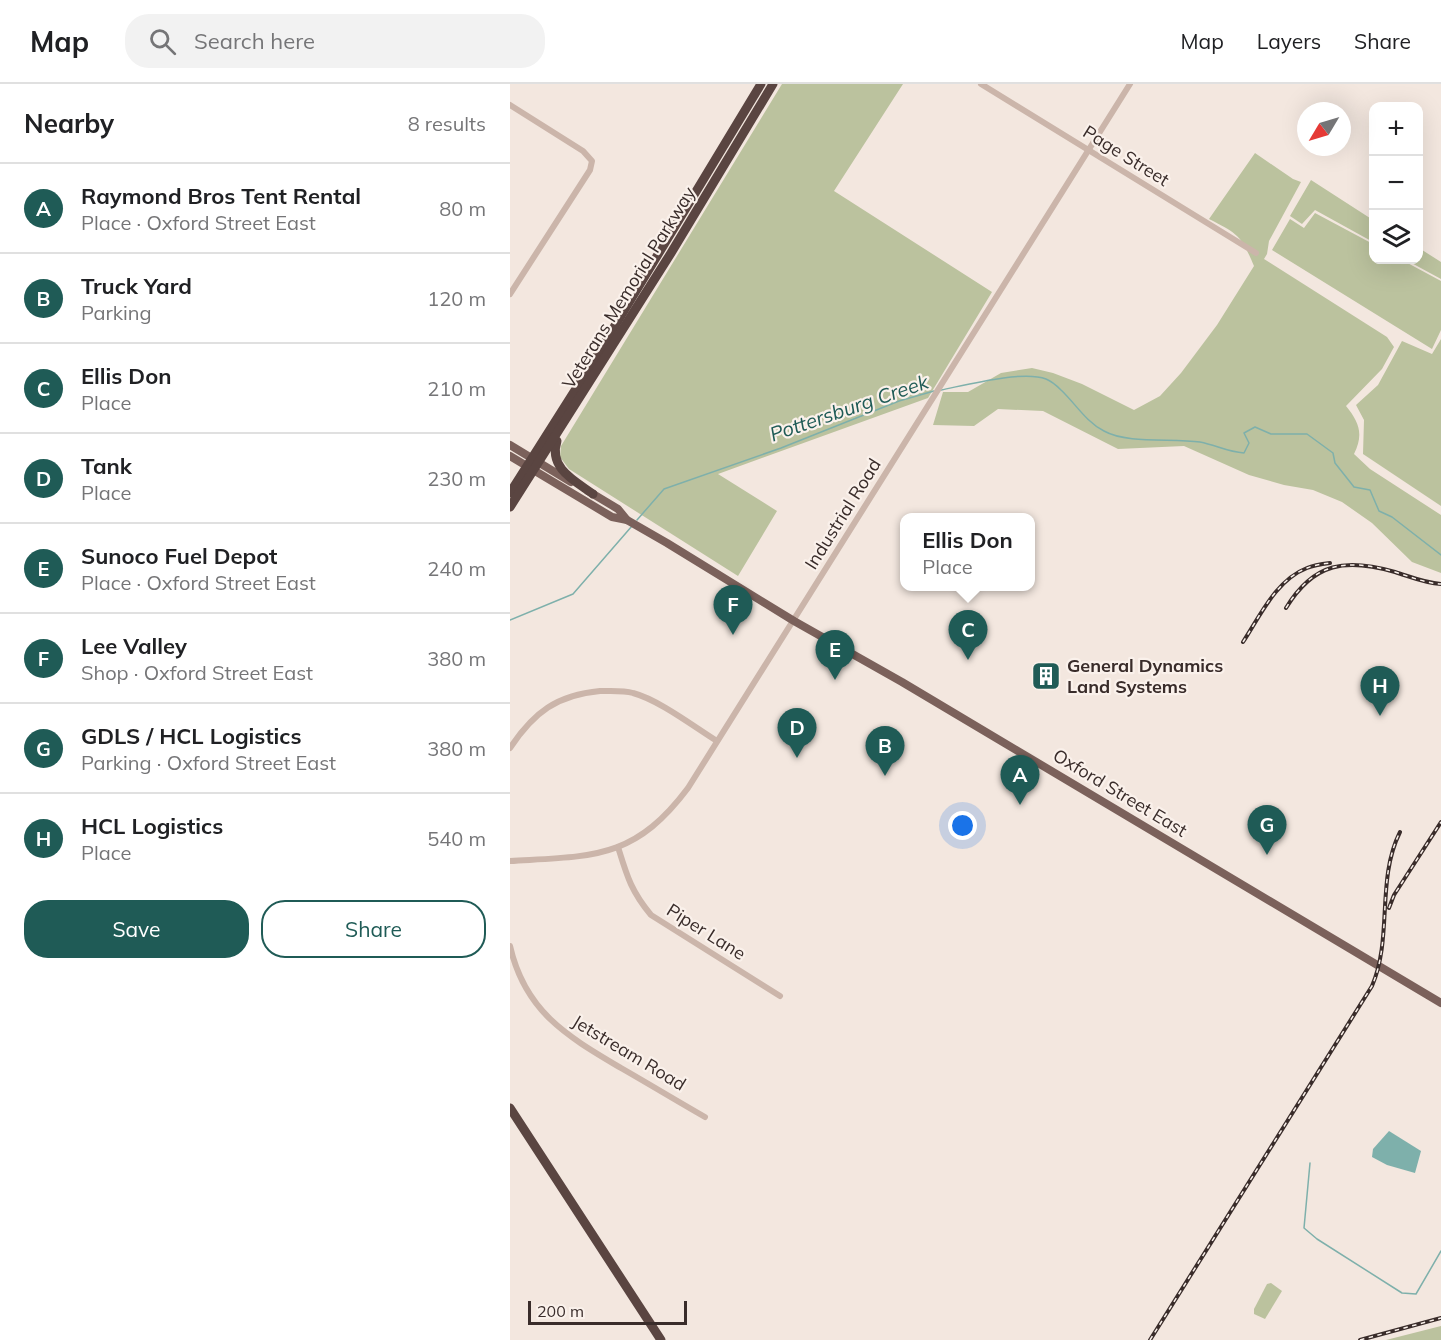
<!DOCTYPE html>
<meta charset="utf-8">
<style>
:root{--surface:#fff;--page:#f2f2f2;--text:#202124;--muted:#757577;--line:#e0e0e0;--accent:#1f5b56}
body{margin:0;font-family:Mulish,sans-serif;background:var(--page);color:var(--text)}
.controls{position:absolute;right:18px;top:18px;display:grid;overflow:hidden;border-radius:12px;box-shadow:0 6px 24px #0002}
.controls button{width:54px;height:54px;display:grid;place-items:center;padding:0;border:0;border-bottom:2px solid var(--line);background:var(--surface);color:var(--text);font:30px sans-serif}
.compass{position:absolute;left:787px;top:18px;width:54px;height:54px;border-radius:50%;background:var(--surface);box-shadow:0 6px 24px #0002;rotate:232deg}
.scale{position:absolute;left:18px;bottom:15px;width:159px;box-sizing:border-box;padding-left:6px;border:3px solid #392c2a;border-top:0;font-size:16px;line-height:21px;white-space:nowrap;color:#392c2a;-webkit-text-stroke:4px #faf1eb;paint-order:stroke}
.you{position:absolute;left:453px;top:742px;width:21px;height:21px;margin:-15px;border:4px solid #fff;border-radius:50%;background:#1a73e8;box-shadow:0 0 0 9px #1a73e833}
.badge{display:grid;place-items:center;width:39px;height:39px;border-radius:50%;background:var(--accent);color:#fff;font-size:20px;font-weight:700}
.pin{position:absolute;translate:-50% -50px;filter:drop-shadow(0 2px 3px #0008)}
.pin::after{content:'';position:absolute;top:32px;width:21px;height:18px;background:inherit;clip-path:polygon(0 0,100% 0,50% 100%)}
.popup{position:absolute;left:390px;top:429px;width:135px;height:78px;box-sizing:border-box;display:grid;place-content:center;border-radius:12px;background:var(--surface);filter:drop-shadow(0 2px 4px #0005);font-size:20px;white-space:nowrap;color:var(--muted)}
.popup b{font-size:22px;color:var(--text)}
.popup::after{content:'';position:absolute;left:50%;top:100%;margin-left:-12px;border:12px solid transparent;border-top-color:var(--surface)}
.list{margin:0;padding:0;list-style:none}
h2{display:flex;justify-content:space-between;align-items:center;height:78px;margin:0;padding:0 24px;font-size:26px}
h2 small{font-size:20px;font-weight:400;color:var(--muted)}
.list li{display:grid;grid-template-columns:39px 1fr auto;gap:18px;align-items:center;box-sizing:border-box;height:90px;padding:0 24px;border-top:2px solid var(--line)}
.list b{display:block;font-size:22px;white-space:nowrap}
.list p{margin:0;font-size:20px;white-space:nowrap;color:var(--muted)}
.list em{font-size:20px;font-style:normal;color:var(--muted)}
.actions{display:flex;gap:12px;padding:18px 24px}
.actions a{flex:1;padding:14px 0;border:2px solid var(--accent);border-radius:24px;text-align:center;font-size:21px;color:var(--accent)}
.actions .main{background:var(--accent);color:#fff}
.icon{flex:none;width:33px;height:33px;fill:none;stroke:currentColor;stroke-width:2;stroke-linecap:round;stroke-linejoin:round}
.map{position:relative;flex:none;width:931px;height:1256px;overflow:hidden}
header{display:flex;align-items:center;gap:36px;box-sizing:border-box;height:84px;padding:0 30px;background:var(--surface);border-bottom:2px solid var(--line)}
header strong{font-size:28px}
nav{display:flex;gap:33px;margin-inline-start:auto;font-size:21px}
.search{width:420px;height:54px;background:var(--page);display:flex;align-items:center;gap:15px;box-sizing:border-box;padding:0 21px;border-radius:24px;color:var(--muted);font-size:22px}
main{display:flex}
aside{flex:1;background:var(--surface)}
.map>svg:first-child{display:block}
.green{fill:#bbc29e}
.water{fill:#7eb0ab}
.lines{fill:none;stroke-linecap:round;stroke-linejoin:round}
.stream{stroke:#7eb0ab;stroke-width:1.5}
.minor{stroke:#cbb5aa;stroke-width:6}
.major{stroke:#7b615b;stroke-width:8}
.highway{stroke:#5a4541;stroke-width:9}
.rail-casing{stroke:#392c2a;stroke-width:4}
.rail{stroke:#faf1eb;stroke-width:1.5;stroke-dasharray:4.5;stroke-linecap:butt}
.labels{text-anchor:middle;stroke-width:4.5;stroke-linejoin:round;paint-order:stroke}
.street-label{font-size:18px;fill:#392c2a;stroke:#faf1eb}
.poi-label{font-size:18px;font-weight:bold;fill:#392c2a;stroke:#faf1eb;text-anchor:start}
.water-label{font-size:20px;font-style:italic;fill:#1f5b56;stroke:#faf1eb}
</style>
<header>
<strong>Map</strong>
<div class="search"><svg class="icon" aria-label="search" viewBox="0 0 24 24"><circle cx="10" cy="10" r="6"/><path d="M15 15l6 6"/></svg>Search here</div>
<nav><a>Map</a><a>Layers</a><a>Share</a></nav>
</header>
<main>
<aside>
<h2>Nearby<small>8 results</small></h2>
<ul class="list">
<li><span class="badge">A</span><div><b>Raymond Bros Tent Rental</b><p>Place · Oxford Street East</p></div><em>80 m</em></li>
<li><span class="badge">B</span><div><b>Truck Yard</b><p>Parking</p></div><em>120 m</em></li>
<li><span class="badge">C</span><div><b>Ellis Don</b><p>Place</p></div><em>210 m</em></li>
<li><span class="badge">D</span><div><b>Tank</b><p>Place</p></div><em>230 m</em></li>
<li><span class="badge">E</span><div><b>Sunoco Fuel Depot</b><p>Place · Oxford Street East</p></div><em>240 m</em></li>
<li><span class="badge">F</span><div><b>Lee Valley</b><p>Shop · Oxford Street East</p></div><em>380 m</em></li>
<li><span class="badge">G</span><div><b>GDLS / HCL Logistics</b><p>Parking · Oxford Street East</p></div><em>380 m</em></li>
<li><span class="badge">H</span><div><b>HCL Logistics</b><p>Place</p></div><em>540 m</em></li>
</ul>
<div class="actions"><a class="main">Save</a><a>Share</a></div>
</aside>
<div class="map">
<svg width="931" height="1256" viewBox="0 0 931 1256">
<rect width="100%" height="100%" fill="#f3e7df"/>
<g class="green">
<polygon points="272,0 393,0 324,107 482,208 418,314 208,390 267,427 228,492 59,385 50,373 51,362"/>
<path d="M745,69l38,26 8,3 -32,59 -2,13 -3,5 123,78 7,10 -12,22 -36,37c13,16 18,28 8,48l16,15 71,46v58l-29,-11 -40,-39 -30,-21 -29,-12 -29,-5 -35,-10 -65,-29 -66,3 -75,-38 -45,-2 -24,17 -41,-1 10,-33h25l33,-19 31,-5 21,5 29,11 52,26 26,-14 21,-23 36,-48 37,-59c-13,-31 -16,-32 -45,-47z"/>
<polygon points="801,96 863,136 863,158 805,126 792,140 780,132"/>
<polygon points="805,129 863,160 864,176 892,176 931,197 931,246 922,265 762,166 780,135 794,144"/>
<polygon points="909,164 931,178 931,195 896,176 908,176"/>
<polygon points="931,255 931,422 853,370 854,336 846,321 868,301 892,257 922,270"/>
<polygon points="761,1199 772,1207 755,1235 744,1230 744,1225 757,1200"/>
<polygon points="931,1242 931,1256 876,1256"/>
</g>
<polygon class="water" points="879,1047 911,1067 905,1089 877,1081 862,1073 863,1065"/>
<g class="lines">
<g class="stream">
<path d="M431,306c25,-5 82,-20 105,-11 5,2 11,7 15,11 14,13 25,32 43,41 23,13 68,7 96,11 16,3 27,10 44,11l5,-10 -5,-10 11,-6 16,7h36l26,19 2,10 19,24 16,3 9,21 13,6 49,38"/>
<polyline points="127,436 154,405 271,364 389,317 424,307"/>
<polyline points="0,536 63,510 122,442"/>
<polyline points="800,1079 794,1144 807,1155 892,1209 906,1210 931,1167"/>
</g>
<g class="minor">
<polyline points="471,0 746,169"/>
<polyline points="0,21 73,67 82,77 80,86 0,210"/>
<path d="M0,664c24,-36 47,-53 90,-57 10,0 23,-1 33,2 26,7 60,33 84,48"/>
<path d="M108,763c9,29 13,44 33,68l129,81"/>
<path d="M0,777c83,-5 124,-1 178,-73l442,-704"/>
<path d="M0,862c15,66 57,90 111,122 28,16 56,33 84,49"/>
</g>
<g class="major">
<polyline points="0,361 61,398"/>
<polyline points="0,372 102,433 117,436 157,459 284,537 392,598 931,919"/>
<polyline points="78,407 108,425 117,436"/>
</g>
<g class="highway">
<path d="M47,357c-9,27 18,40 36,53"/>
<polyline points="0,409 83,278 251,0"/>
<polyline points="0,423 161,169 263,0"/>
<polyline points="0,1024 151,1256"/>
</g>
<g class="rail-casing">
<g id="rail">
<path d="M776,524c28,-46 60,-50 109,-36 16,5 30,11 46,12"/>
<path d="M733,558c17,-26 33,-62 64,-74 7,-3 15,-4 23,-5"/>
<polyline points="879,824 884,811 931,738"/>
<path d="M640,1256l222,-354c21,-49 4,-106 28,-154"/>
<polyline points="850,1256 931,1234"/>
</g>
</g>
<use href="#rail" class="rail"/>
</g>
<defs>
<g id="building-square" transform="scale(1.5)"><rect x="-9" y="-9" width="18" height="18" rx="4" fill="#1f5b56" stroke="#faf1eb"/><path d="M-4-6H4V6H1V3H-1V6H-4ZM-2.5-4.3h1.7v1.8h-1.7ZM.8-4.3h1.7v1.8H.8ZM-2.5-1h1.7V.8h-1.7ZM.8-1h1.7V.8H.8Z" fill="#fff"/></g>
</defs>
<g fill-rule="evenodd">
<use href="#building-square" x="536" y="592"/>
</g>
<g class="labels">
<g class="street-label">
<text transform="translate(616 72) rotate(32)" y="6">Page Street</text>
<text transform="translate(119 204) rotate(-58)" y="6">Veterans Memorial Parkway</text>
<text transform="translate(333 430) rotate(-58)" y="6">Industrial Road</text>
<text transform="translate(610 709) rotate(31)" y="6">Oxford Street East</text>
<text transform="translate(196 848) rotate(32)" y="6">Piper Lane</text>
<text transform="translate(119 969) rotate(31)" y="6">Jetstream Road</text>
</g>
<g class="poi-label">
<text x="557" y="588">General Dynamics<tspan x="557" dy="21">Land Systems</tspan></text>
</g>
<g class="water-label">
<text transform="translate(339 324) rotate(-19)" y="7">Pottersburg Creek</text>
</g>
</g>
</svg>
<div class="controls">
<button>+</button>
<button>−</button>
<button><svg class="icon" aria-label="layers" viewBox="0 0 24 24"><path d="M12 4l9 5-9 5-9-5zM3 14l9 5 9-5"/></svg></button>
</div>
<svg class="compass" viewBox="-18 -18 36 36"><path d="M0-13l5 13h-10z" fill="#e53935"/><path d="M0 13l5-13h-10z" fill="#757577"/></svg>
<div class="scale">200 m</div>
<div class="you"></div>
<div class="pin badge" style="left:510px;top:721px">A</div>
<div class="pin badge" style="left:375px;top:692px">B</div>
<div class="pin badge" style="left:458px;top:576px">C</div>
<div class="popup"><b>Ellis Don</b>Place</div>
<div class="pin badge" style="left:287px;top:674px">D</div>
<div class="pin badge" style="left:325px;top:596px">E</div>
<div class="pin badge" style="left:223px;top:551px">F</div>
<div class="pin badge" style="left:757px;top:771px">G</div>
<div class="pin badge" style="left:870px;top:632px">H</div>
</div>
</main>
